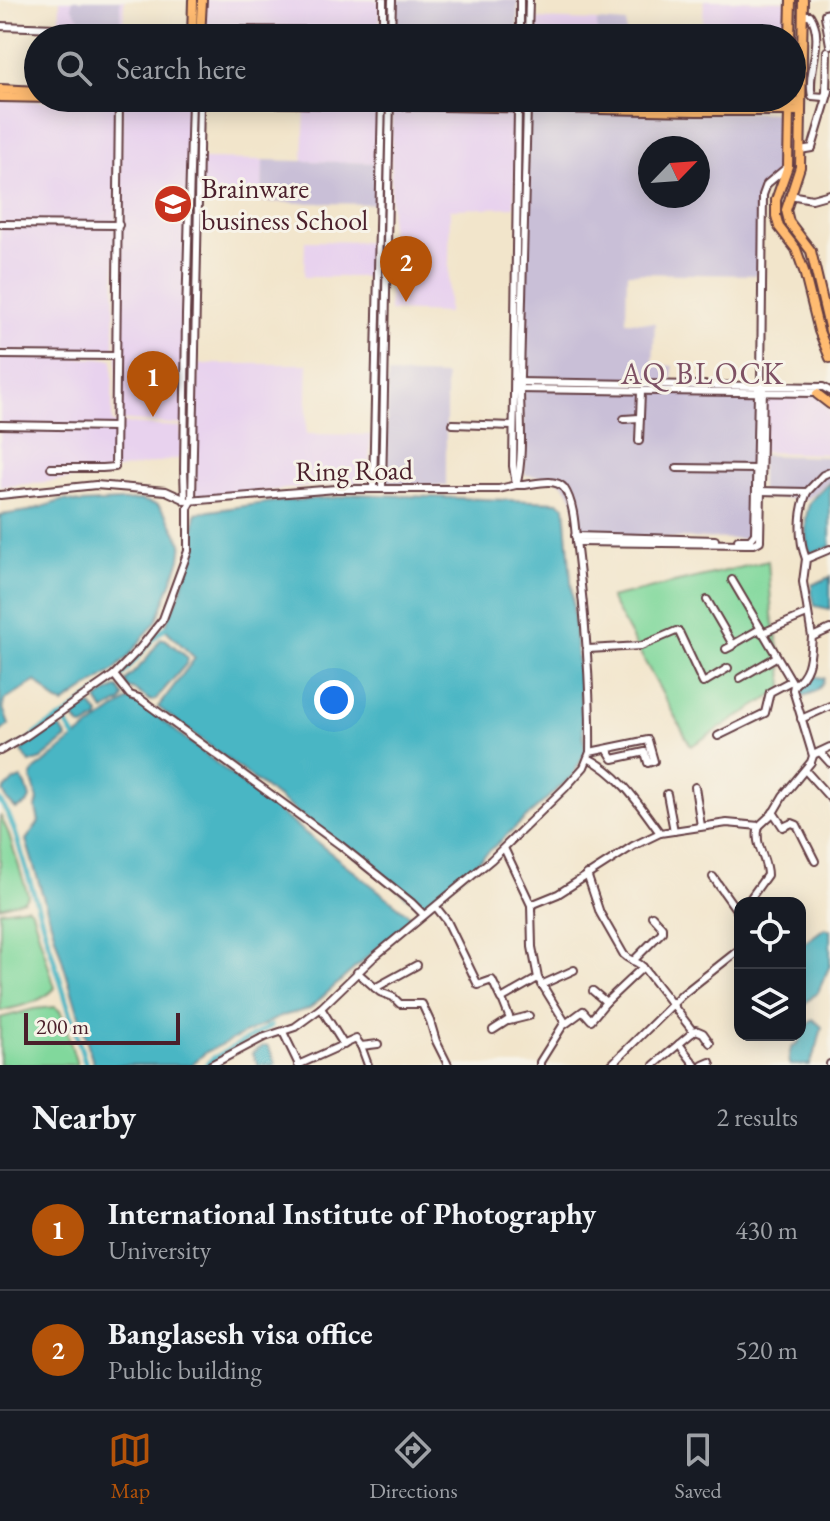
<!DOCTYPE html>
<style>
:root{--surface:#171b24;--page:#242831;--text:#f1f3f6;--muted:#9ea1a6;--line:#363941;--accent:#b45309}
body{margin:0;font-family:"EB Garamond",serif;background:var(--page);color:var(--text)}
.controls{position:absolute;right:24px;bottom:24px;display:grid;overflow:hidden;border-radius:16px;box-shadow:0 4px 20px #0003}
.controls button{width:72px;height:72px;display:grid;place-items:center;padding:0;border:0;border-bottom:2px solid var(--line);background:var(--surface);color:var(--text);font:40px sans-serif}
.compass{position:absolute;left:638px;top:136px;width:72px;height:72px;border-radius:50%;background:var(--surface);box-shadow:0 4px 20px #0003;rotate:65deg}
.scale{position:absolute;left:24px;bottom:20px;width:156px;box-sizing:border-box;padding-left:8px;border:4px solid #4a1f2b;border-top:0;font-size:22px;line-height:28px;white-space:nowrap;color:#4a1f2b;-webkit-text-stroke:6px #f7f3e8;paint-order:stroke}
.you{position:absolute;left:334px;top:700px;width:28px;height:28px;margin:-20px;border:6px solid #fff;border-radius:50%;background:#1a73e8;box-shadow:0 0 0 12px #1a73e833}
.badge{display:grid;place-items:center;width:52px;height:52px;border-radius:50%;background:var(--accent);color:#fff;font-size:26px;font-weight:700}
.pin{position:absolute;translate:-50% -66px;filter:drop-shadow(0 2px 4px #0008)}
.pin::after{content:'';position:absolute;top:42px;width:28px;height:24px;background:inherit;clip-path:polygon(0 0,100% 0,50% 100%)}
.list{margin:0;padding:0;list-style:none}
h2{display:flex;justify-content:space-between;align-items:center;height:104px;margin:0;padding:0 32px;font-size:34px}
h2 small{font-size:26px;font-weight:400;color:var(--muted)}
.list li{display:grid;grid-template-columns:52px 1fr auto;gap:24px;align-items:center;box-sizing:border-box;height:120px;padding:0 32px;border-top:2px solid var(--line)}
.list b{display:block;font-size:30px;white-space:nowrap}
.list p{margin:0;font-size:26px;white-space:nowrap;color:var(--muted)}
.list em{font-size:26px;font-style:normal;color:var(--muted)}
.icon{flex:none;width:44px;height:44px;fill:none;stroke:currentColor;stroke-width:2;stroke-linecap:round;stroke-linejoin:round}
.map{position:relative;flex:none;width:830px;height:1065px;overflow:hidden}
.search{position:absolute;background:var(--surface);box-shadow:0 4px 20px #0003;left:24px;right:24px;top:24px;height:88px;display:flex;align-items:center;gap:20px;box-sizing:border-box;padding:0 28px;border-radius:44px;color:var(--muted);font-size:30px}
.sheet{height:344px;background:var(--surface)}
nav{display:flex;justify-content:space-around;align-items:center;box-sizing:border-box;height:112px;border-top:2px solid var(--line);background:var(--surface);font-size:22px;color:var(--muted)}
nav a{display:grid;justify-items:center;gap:4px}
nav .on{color:var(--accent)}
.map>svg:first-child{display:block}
.built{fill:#e8d2ee}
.industrial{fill:#c9bfd7;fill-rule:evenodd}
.green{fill:#81d89c;stroke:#667c64;stroke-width:2}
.water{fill:#49b6c4;stroke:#4a6a78;stroke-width:2}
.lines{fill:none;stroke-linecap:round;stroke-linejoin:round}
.canal{stroke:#49b6c4;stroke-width:5}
.minor-casing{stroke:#633d43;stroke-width:10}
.major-casing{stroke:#633d43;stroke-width:12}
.minor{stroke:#fff;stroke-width:6}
.major{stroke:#ffbb71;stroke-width:8}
.labels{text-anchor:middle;stroke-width:6;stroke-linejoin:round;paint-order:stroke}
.poi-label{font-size:28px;fill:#4a1f2b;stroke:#f7f3e8;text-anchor:start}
.street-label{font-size:28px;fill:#4a1f2b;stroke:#f7f3e8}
.neighbourhood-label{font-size:30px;letter-spacing:2px;fill:#7e5164;stroke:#f7f3e8}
</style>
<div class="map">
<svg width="830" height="1065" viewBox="0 0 830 1065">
<rect width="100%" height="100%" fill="#f7f3e8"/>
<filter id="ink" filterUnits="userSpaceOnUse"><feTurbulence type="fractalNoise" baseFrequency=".0125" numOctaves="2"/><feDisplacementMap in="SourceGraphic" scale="16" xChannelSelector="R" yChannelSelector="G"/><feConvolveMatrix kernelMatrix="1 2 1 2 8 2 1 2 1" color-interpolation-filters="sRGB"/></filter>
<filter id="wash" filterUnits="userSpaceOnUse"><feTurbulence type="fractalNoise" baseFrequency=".006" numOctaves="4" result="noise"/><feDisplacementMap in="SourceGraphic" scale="32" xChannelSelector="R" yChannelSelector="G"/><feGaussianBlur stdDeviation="1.8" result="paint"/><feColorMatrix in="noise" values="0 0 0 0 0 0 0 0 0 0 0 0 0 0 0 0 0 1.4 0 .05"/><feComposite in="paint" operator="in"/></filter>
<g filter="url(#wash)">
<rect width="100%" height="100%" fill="#f2e5cb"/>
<g class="built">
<polygon points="60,0 124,0 123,38 59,38"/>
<polygon points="204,0 380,0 380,38 203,38"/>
<polygon points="704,0 789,1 787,38 702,38"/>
<polygon points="531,19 597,21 597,38 531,38"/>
<polygon points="0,100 117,103 114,353 0,351"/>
<polygon points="122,101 190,102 184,425 116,420"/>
<polygon points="305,107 379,107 378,163 303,161"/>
<polygon points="392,107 517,108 514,207 450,209 448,313 389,311"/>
<polygon points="202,159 263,160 262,202 200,203"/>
<polygon points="305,241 377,242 376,277 304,277"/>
<polygon points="0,355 113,359 112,423 181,427 181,458 64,480 0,487"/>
<polygon points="198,364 308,364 306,434 371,435 368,481 195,498"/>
<polygon points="762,392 813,392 830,410 830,454 761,452"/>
</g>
<g class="industrial">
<polygon points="72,0 120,0 120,22 85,24 72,8"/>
<polygon points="397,0 518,0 517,38 395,38"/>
<polygon points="597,21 626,23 626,38 597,38"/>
<path d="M529,110l258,3 -2,59 -25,22 -2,81 -131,-2 -1,48 29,2 -2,42 20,1 -1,21 -149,-3 1,-162zM650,148h48v48h-48z"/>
<polygon points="263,160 378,163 377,204 262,202"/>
<polygon points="388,374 446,376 446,486 386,485"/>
<polygon points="522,387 758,392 753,539 578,537 574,502 570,492 563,484 557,480 544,477 525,475"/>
<polygon points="761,455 830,457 830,480 808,499 761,498"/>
</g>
<g class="green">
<polygon points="768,561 772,615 782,661 783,689 691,746 610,598"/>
<polygon points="0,815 8,832 28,895 24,900 0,907"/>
<path d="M27,907l5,4 23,77c-12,14 -37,19 -55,23v-100z"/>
<polygon points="55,1007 60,1011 63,1018 77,1065 0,1065 0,1018 34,1009"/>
</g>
<g class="water">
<path d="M830,482v65l-20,6c-6,-13 -6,-39 1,-52 5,-7 13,-13 19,-19z"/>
<path d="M355,494l203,8 7,4 20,247 -12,22 -149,135 -61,-48 -205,-155 37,-49 -28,-27c-3,-12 8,-24 12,-36 11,-26 14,-54 17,-82l76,-11 69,-5z"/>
<polygon points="64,500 80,503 140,500 158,505 166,514 182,543 180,559 157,620 127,658 113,671 63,704 56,701 36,681 4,700 3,708 9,725 0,732 0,515 29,511"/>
<polygon points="830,577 830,609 815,606 812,593 812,585"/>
<polygon points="161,639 165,639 188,658 187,663 156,699 151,701 135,690 128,688 125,681 144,662"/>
<path d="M812,676l12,2c-2,11 -11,16 -22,18v-9z"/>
<polygon points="116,688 119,688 124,697 121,702 104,711 97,700 106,693"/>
<polygon points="131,698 139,702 412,917 309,1009 282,1016 206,1052 191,1065 94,1065 26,840 39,822 36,808 38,800 31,777 35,770 79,735"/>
<polygon points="88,706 92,706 99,714 98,718 84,727 79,725 74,717"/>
<polygon points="57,727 61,728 67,738 41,759 30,763 21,750"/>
<polygon points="21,778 26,785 30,798 27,804 16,809 7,800 3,791 13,781"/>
<polygon points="825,928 830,930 830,965 818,992 800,1008 800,946"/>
<path d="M813,1019l9,8 -5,20 -8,18h-19l-1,-9 2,-8c13,-6 12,-21 22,-29z"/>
<polygon points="263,1046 268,1046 277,1065 258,1065 252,1053"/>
</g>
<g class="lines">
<g class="canal">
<polyline points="63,718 97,692 119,679 153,639 166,627"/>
<path d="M0,757c9,-7 20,-11 29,-17 13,-10 18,-16 34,-22l12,20"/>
<polyline points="0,801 8,814 15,832 86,1065"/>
<polyline points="206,1065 212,1059 271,1026"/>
</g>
</g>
</g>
<g filter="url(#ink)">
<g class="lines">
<g class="minor-casing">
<g id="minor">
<polyline points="830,13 825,14 825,16 830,45"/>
<path d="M803,15h7c16,25 -4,57 2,81l12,1 2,-4 1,-42"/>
<polyline points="0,26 56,28"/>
<polyline points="201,30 383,31"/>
<polyline points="383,38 383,0"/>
<polyline points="391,38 392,0"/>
<polyline points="520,38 520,0"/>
<polyline points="528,38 529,0"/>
<polyline points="800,150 812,148 829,91"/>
<polyline points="790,195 812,199 830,194"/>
<polyline points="0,224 119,225"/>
<polyline points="0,355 116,356"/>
<polyline points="517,382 823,387 830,391"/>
<polyline points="517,389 818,393"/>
<polyline points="624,419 639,418"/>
<polyline points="453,424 513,426"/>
<polyline points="0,425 115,427"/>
<polyline points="639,441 641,392"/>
<polyline points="51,468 102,468 115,467 119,99"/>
<polyline points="677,468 758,469"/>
<path d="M516,485c9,-27 3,-79 4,-110 2,-90 5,-179 7,-269"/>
<polyline points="516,485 513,466 518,106"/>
<polyline points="373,488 382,98"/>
<polyline points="382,488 390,98"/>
<path d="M759,491l48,1c-8,20 -9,46 -1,67"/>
<polyline points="807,492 823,475 830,472"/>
<polyline points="0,495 96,485 166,491 188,501 336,489 499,489 516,485 524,485"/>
<polyline points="185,501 184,470 186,315 192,100"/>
<polyline points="575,536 715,540"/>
<polyline points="738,540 750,540 755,534 758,393 758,386 761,382"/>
<polyline points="576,542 747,544 754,544 760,541 763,386 761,382 763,195 767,184 786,168"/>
<polyline points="732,580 794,685"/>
<polyline points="707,600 732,643 732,646 726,649"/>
<polyline points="762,633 807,614"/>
<polyline points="812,637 803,582 806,559 830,549"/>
<polyline points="732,645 760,629"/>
<polyline points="588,649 641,646 676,631 679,632 703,683 728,668"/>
<polyline points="114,675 130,695 139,698 340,845 412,903 424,915"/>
<polyline points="740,678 776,657"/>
<polyline points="801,719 830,706"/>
<polyline points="718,736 765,713 770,692 791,681"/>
<polyline points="0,751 26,736 114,675 140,648 163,619 188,551 188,508 192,501 200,101"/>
<polyline points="590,752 648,740 654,761 648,763 645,752 613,759 607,749"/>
<polyline points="820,752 830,763"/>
<polyline points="813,755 830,747"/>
<path d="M588,758c32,16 51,46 72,75l67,-10 32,3 14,-13 10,-17 28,-34 2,-6 -20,-66 1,-5c17,-13 16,-28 18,-48l18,-8"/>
<polyline points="805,770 830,798"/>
<polyline points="695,787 701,826"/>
<polyline points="667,794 674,831"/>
<polyline points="773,812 783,827 792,823 797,825 815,861"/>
<polyline points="504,848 531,905 558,894 633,846 660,833"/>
<path d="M587,874l13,39 24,42c6,6 13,6 19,12l49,63v3l-38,32"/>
<polyline points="713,877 740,915"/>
<path d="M747,903l20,-28c0,-18 -14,-31 -8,-49"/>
<polyline points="531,905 532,947 538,978"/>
<polyline points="436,907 447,921 478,985 492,980 501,999 538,978 565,1022 540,1062 540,1065"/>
<polyline points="633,961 662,932 662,927 652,916"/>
<polyline points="357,972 380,992 393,997 400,1004 422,1004 430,1021 436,1041 448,1065"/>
<polyline points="541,985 574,970"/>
<polyline points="375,988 417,965"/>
<polyline points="593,991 606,1002 643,967"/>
<polyline points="321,1008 344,1045"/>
<polyline points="509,1021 529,1016"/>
<polyline points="564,1025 583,1011 591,1020 606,1002"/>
<polyline points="493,1030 510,1019 502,999"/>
<polyline points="283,1032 299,1065"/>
<polyline points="692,1033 696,1030 703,1033 710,1043"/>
<polyline points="679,1044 695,1065"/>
<polyline points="361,1046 368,1065"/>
<path d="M211,1065l51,-27 33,-11 26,-19 53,-51 117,-97 74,-72 19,-21 6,-15c1,-68 -5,-136 -13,-203 -2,-18 -2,-45 -13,-61 -9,-11 -29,-4 -41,-3"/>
<polyline points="298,1065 356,1039 361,1046 378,1044"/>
<polyline points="611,1065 683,994 740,949"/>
<polyline points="703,1065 710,1062 711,1065"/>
<polyline points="830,1065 830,1064"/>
</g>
</g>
<g class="major-casing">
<g id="major">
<polyline points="803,0 800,167 786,210 789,222 811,251 830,331"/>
<polyline points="192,38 193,0"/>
<polyline points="200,38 202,0"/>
<polyline points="790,38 791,0"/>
<polyline points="0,89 38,91"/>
<polyline points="0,97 696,111 800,111"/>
<polyline points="502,98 800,103"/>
<polyline points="789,109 788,166 776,200 776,216 779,227 796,249 804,271 819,331 830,358"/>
<polyline points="817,394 830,404"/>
</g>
</g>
<use href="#minor" class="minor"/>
<use href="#major" class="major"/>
</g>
</g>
<defs>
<g id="university-disc" transform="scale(2)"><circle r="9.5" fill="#c8321e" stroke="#f7f3e8"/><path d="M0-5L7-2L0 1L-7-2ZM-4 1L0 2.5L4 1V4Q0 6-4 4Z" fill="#fff"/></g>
</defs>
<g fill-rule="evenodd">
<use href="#university-disc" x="173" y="204"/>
</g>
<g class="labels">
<g class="poi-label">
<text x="201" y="198">Brainware<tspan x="201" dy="32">business School</tspan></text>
</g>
<g class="street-label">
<text transform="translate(354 470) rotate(-1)" y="10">Ring Road</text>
</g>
<g class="neighbourhood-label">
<text x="703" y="384">AQ BLOCK</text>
</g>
</g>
</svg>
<div class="controls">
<button><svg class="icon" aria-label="locate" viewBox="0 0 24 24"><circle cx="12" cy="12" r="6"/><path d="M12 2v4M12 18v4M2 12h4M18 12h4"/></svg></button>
<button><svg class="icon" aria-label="layers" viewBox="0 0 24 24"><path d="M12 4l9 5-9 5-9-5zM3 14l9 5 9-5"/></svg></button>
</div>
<svg class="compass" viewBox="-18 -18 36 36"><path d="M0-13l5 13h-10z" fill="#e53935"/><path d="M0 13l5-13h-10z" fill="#9ea1a6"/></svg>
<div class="scale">200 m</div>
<div class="you"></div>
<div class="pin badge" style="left:153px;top:417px">1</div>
<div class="pin badge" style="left:406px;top:302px">2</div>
<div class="search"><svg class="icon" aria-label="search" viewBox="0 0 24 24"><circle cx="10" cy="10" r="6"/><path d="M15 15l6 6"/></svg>Search here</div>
</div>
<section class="sheet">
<h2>Nearby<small>2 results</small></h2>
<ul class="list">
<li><span class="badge">1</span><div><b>International Institute of Photography</b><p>University</p></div><em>430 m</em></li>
<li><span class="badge">2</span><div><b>Banglasesh visa office</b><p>Public building</p></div><em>520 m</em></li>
</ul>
</section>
<nav>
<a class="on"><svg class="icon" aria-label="map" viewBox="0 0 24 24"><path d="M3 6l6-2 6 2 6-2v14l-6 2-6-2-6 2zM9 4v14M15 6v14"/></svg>Map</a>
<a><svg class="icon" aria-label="directions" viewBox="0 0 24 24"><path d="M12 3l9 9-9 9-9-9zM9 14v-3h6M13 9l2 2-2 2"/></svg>Directions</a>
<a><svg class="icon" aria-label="saved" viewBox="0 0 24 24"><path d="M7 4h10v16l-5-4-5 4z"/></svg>Saved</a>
</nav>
